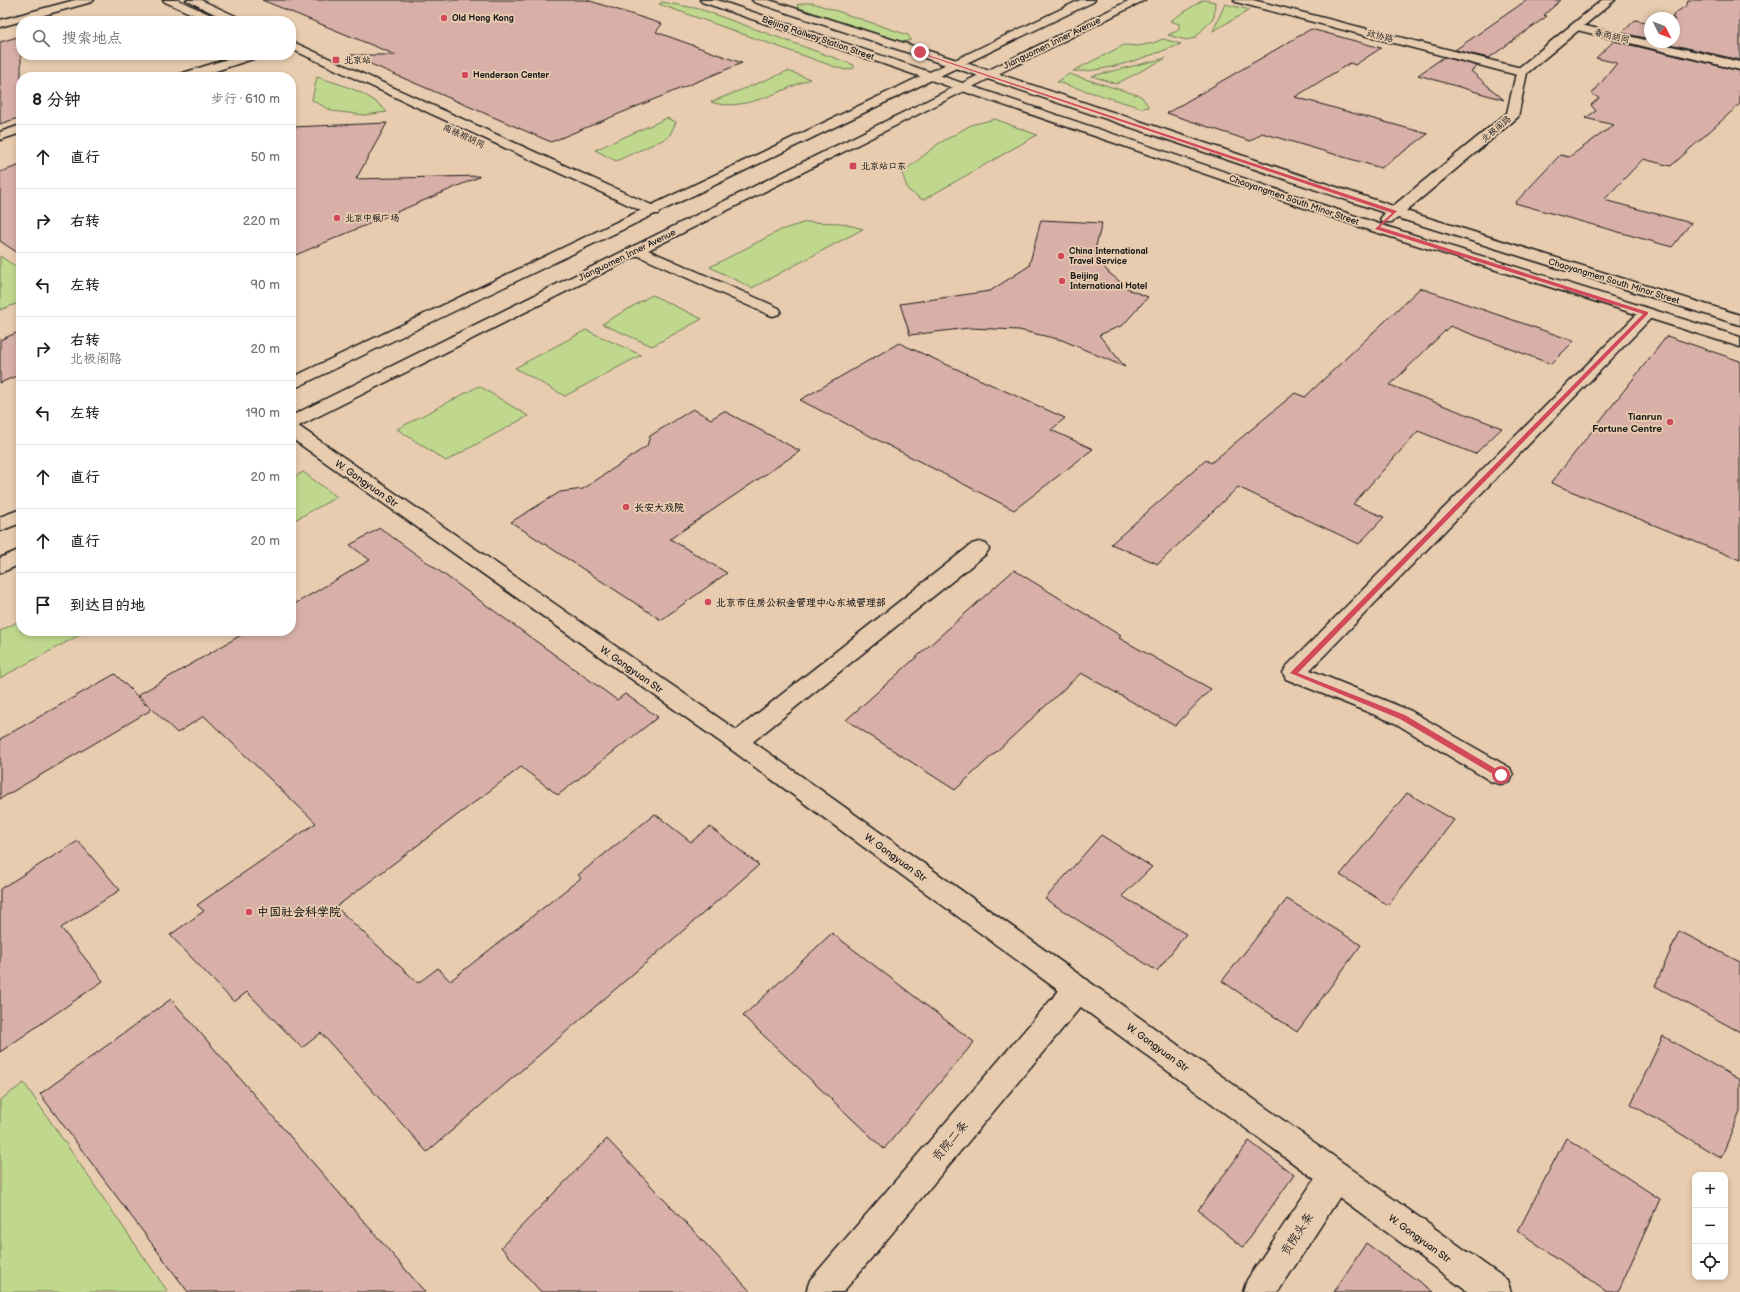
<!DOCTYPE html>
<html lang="zh">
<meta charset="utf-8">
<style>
:root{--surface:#fff;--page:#f6f6f6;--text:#222;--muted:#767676;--line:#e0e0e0}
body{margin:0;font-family:"Balsamiq Sans","LXGW WenKai TC",sans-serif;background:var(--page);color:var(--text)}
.controls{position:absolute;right:12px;bottom:12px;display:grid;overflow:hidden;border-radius:8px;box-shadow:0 2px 6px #0003}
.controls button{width:36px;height:36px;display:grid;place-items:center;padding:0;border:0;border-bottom:1px solid var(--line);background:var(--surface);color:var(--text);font:20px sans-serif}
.compass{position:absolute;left:1644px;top:12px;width:36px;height:36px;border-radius:50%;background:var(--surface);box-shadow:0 2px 6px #0003;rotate:132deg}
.stop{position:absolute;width:12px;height:12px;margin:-9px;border:3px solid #d1495b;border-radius:50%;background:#fff}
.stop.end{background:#d1495b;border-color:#fff;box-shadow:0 1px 4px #0008}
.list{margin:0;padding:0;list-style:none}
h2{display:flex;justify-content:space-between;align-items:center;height:52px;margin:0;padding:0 16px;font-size:17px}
h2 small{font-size:13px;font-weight:400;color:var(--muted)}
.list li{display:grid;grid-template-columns:26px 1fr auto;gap:12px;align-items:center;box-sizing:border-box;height:64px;padding:0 16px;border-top:1px solid var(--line)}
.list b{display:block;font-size:15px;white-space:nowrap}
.list p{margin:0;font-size:13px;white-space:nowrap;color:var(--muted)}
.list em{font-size:13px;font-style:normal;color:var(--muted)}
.icon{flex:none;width:22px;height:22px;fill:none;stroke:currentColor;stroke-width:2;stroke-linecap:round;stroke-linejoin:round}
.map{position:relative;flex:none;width:1740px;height:1292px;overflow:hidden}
.search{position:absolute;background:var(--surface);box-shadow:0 2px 6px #0003;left:16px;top:16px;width:280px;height:44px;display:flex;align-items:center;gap:10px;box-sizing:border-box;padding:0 14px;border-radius:16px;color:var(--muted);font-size:15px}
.panel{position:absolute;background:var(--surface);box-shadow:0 2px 6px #0003;left:16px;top:72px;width:280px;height:564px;border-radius:16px}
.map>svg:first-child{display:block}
.green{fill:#c0d88e;stroke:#6e7a55}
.building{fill:#d8b0a8;stroke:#1c1c1c}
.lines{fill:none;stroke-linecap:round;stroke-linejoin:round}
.street-casing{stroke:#1c1c1c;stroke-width:3}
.secondary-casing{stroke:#1c1c1c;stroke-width:3}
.highway-casing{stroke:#1c1c1c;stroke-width:3}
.street{fill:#e8ccaf;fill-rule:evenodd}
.secondary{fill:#e8ccaf;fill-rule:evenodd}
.highway{fill:#e8ccaf;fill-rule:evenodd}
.route{fill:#d1495b}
.poi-dot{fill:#d1495b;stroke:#e8ccaf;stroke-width:1.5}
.labels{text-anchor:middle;stroke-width:3.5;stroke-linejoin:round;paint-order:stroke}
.far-poi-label{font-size:9px;font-weight:bold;fill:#1c1c1c;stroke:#e8ccaf;text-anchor:start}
.far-street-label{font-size:9px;fill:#1c1c1c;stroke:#e8ccaf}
.poi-label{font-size:10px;font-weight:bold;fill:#1c1c1c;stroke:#e8ccaf;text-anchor:start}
.street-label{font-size:10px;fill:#1c1c1c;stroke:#e8ccaf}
.near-poi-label{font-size:12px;font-weight:bold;fill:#1c1c1c;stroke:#e8ccaf;text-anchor:start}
.near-street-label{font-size:12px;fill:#1c1c1c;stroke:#e8ccaf}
</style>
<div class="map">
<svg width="1740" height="1292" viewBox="0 0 1740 1292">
<rect width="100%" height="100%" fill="#e8ccaf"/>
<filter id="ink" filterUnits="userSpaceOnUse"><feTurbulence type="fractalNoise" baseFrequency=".025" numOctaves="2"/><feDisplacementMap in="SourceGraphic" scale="8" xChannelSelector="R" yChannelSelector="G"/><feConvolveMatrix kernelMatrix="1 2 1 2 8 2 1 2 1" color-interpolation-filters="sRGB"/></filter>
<g filter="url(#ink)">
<g class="green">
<polygon points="1203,0 1215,2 1214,17 1195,38 1186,40 1168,35 1179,30 1179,24 1170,21"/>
<polygon points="662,2 700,9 854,65 854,68 846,70 838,68 659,4"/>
<polygon points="805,3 813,3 908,35 911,40 903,42 894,41 799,8 797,5"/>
<polygon points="1225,4 1250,10 1213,31"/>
<path d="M1163,39l18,5c-31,12 -76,29 -108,27l51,-26 14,1 15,-3z"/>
<polygon points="1166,58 1116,84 1092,76"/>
<path d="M788,71l22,8c-28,11 -69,34 -99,23z"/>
<polygon points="1069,74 1141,96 1149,107 1142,108 1057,82"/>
<path d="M317,77c25,8 52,15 70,35l-23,3 -32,-4 -20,-11z"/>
<polygon points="667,118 676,122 669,137 616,161 595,150"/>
<polygon points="995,119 1037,135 923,200 908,190 902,173 938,144 971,125"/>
<polygon points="806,222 841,223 863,229 752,288 710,267 781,230"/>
<polygon points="0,256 21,270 21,302 0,310"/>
<polygon points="652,295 702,319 652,346 602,324"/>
<polygon points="586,330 641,355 565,396 515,368"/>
<polygon points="479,386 528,416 446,461 397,429"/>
<polygon points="303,472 337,497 291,522 291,479"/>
<polygon points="21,620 21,631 87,631 0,678 0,631"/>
<polygon points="24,1083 168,1292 0,1292 0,1100"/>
</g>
<g class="building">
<polygon points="262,0 587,0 662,24 656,32 742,63 551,142 350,55 396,55"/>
<polygon points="1527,0 1561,0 1544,15 1547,16 1489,58 1455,50"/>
<polygon points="1688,0 1740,0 1740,60 1661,42 1674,42 1674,18 1672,18 1674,14 1687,5"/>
<polygon points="1635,20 1650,23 1650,39 1622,33"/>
<polygon points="1311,29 1381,48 1355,65 1350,63 1295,97 1428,134 1381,168 1262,133 1250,141 1167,113"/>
<polygon points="21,36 21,117 0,124 0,42"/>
<polygon points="1614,41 1740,71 1740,104 1671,166 1643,159 1604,200 1691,223 1672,247 1515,203 1560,155 1569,157 1614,125 1585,118 1596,111 1591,105 1599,98 1592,94 1617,63 1596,58"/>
<polygon points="1444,57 1478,66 1471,71 1504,100 1418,75"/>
<polygon points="387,123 356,179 479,176 479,177 291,257 291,127"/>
<polygon points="21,165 21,255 0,241 0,172"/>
<polygon points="1041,220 1102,223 1094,253 1108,272 1130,290 1148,297 1123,325 1099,335 1125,367 1062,340 1019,330 969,328 910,335 900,304 990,291 1029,266"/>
<polygon points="1420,288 1574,341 1551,364 1450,326 1390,385 1502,428 1475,454 1418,431 1353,504 1384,517 1359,544 1238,487 1158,564 1111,544 1206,460 1211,463 1295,393 1305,397"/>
<polygon points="21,331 21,374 0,383 0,340"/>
<polygon points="1667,336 1740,361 1740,560 1551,483"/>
<polygon points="899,343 1065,418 1051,430 1093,449 1014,510 800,400"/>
<polygon points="693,409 711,419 724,411 800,451 670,539 727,573 661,620 511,522 560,492 583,489 647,446 650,436"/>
<polygon points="380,528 617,700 625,694 658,717 558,795 521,767 336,907 418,983 438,968 450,981 581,878 578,875 655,814 691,842 710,827 759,865 427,1152 321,1033 302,1048 247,992 234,1002 170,935 204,911 197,905 316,823 204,716 177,733 138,695 248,631 291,631 291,606 370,560 350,545"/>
<polygon points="1014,570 1121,636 1119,638 1211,689 1175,726 1081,673 955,790 846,720"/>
<polygon points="115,674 151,710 0,799 0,739"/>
<polygon points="1407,793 1454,820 1388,905 1340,875"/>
<polygon points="1101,835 1152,867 1122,896 1186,934 1157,971 1045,899"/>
<polygon points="78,841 120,890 61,928 103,981 0,1052 0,889"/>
<polygon points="1287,899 1361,945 1297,1032 1222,981"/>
<polygon points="1679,931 1740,962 1740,1032 1655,986"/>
<polygon points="832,933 974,1042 884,1149 743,1016"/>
<polygon points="171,999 425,1292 188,1292 40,1094"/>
<polygon points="1663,1036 1740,1080 1740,1112 1721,1158 1631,1104"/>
<polygon points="1566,1138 1660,1199 1618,1292 1607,1292 1518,1231"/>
<polygon points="607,1139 751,1292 541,1292 501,1247"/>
<polygon points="1249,1141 1294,1175 1243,1247 1198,1210"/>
<polygon points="1366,1243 1433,1292 1334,1292"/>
</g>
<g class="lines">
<g class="street-casing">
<g id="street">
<polygon points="1234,0 1253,0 1525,69 1527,72 1521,76 1236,2"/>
<polygon points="1577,24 1740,62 1740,70 1573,29 1571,27"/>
<polygon points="240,55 258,55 256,58 197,77 178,77 180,74"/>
<polygon points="21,125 21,133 0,140 0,132"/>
<polygon points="637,245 779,308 781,311 779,314 773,316 767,314 632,253 629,250 632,247"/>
<polygon points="1647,308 1653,310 1655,313 1653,316 1310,670 1411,711 1510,768 1513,775 1510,782 1501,784 1492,782 1395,723 1286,679 1283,673 1286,667 1641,310"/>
<polygon points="979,542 986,544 989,549 986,554 745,748 737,751 729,748 725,742 729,736 972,544"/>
<polygon points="1078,977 1088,980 1092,989 1088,998 843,1292 806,1292 810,1280 1068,980"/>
<polygon points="1335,1161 1346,1165 1350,1176 1346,1187 1278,1292 1243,1292 1247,1280 1324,1165"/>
</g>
</g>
<g class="secondary-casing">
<g id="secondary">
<polygon points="75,0 94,0 92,2 0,27 0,20"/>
<polygon points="163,0 178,0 209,14 211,16 205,19 201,18 165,2"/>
<polygon points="186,0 201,0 242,19 244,21 229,21"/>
<polygon points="700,0 717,0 1382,225 1740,337 1740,347 1372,231 702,2"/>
<polygon points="752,0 769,0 960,61 1393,206 1507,113 1517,69 1602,0 1615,0 1527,73 1518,117 1406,211 1740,315 1740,325 1398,218 1392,222 1382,222 1380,219 1385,213 952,67 754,2"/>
<polygon points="291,41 658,208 660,211 658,214 648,214 291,49"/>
<polygon points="291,423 297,425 745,736 1507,1280 1511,1292 1468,1292 729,748 291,438"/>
</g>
</g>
<g class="highway-casing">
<g id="highway">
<polygon points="1080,0 1095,0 1093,2 291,390 291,378"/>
<polygon points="1130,0 1145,0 297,427 291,428 291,416"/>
<polygon points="21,509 21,523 0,531 0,517"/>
<polygon points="21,549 21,564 0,573 0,558"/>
</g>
</g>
<use href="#street" class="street"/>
<use href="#secondary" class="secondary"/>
<use href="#highway" class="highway"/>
</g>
</g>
<polygon class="route" points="919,52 1397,211 1380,227 1648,312 1648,314 1298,673 1405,715 1503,773 1503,777 1498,777 1400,719 1290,673 1643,314 1375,229 1392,213 919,53"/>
<g class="poi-dot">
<circle cx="444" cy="18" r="4"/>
<rect x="332" y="56" width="8" height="8" rx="2"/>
<circle cx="465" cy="75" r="4"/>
<rect x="849" y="162" width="8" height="8" rx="2"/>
<circle cx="337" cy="218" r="4"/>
<circle cx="1061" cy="256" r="4"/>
<circle cx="1062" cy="281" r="4"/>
<circle cx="1670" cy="422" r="4"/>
<circle cx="626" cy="507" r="4"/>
<circle cx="708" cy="602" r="4"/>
<circle cx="249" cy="912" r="4"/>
</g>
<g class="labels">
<g class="far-poi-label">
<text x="452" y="21">Old Hong Kong</text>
<text x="344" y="63">北京站</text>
<text x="473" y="78">Henderson Center</text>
<text x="861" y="169">北京站口东</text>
<text x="345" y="221">北京中粮广场</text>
<text x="1069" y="254">China International<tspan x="1069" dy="10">Travel Service</tspan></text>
<text x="1070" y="279">Beijing<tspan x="1070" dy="10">International Hotel</tspan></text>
</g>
<g class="far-street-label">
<text transform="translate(1380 36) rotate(14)" y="3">政协路</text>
<text transform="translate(1612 36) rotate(13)" y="3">春雨胡同</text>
<text transform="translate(818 38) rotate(19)" y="3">Beijing Railway Station Street</text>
<text transform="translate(1052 43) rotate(-26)" y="3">Jianguomen Inner Avenue</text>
<text transform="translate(1496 129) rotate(-40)" y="3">北极阁路</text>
<text transform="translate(464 136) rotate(25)" y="3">南裱褙胡同</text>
<text transform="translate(1294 200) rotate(19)" y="3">Chaoyangmen South Minor Street</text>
<text transform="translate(627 255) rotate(-26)" y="3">Jianguomen Inner Avenue</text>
<text transform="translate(1614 281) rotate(17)" y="3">Chaoyangmen South Minor Street</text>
</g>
<g class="poi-label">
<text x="1662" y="420" text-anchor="end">Tianrun<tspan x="1662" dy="12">Fortune Centre</tspan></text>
<text x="634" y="511">长安大戏院</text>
<text x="716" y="606">北京市住房公积金管理中心东城管理部</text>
</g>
<g class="street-label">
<text transform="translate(367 483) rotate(35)" y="4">W. Gongyuan Str</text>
<text transform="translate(632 669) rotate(35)" y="4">W. Gongyuan Str</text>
<text transform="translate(896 857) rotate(36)" y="4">W. Gongyuan Str</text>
<text transform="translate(1158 1047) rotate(36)" y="4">W. Gongyuan Str</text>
<text transform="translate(1420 1238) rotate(36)" y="4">W. Gongyuan Str</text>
</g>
<g class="near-poi-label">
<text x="257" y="916">中国社会科学院</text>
</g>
<g class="near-street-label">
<text transform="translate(950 1141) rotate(-50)" y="4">贡院二条</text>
<text transform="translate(1297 1234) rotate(-57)" y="4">贡院头条</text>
</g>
</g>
</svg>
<div class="controls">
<button>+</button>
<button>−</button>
<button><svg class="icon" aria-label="locate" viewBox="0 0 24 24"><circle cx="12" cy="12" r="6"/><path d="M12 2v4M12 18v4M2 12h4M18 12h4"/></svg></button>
</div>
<svg class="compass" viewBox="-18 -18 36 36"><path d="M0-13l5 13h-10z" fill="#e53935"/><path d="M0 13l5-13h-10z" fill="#767676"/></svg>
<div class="stop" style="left:1501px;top:775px"></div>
<div class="stop end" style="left:920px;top:52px"></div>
<div class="search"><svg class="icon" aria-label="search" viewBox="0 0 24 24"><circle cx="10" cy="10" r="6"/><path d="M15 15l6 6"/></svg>搜索地点</div>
<section class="panel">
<h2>8 分钟<small>步行 · 610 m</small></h2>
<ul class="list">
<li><svg class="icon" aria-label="ahead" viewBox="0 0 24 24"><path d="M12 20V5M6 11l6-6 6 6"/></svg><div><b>直行</b></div><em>50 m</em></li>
<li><svg class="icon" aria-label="right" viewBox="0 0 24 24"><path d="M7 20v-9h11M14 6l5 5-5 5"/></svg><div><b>右转</b></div><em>220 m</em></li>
<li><svg class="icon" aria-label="left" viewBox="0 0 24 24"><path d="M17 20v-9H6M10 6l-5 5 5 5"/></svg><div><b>左转</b></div><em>90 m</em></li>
<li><svg class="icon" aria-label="right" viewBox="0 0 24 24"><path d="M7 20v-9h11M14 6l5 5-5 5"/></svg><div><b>右转</b><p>北极阁路</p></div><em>20 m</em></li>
<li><svg class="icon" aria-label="left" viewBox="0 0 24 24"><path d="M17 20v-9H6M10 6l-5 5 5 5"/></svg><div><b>左转</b></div><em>190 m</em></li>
<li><svg class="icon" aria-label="ahead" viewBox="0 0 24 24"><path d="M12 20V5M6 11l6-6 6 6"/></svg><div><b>直行</b></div><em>20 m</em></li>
<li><svg class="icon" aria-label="ahead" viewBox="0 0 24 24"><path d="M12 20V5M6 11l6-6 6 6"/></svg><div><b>直行</b></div><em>20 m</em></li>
<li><svg class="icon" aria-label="arrive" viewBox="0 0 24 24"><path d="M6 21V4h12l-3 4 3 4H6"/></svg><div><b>到达目的地</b></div></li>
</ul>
</section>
</div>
